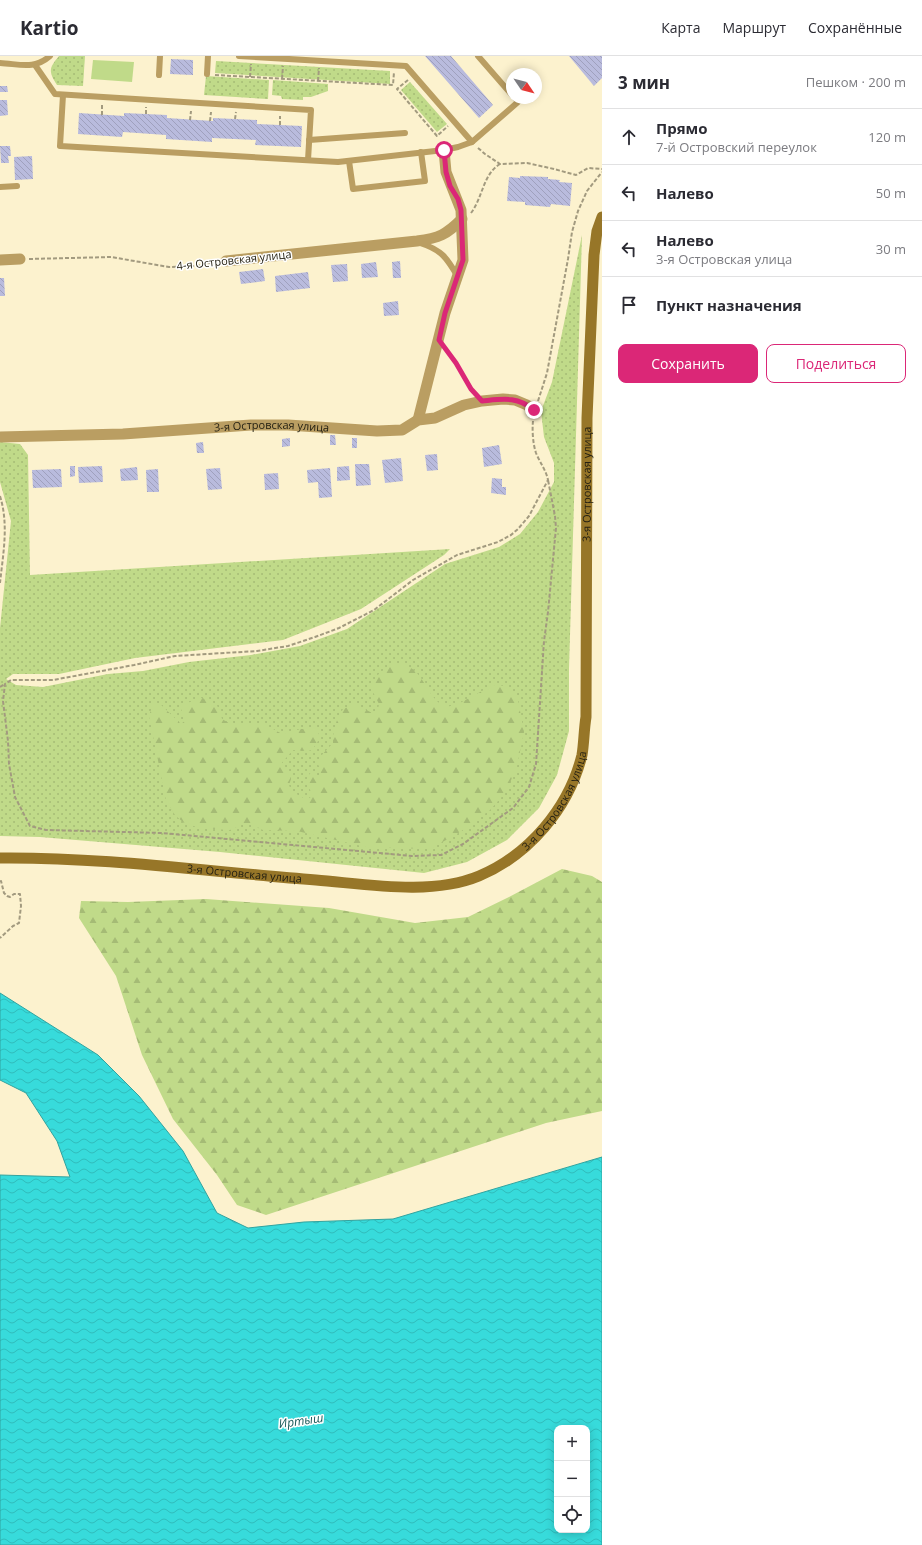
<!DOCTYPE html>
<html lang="ru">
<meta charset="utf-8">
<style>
:root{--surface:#fff;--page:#f2f2f3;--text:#2b2b33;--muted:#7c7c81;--line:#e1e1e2;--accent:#db2777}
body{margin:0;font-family:"Open Sans",sans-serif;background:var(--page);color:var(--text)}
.controls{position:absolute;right:12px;bottom:12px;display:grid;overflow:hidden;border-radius:8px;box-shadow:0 2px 10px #0003}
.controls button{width:36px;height:36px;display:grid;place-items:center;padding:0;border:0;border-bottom:1px solid var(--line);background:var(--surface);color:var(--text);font:20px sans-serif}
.compass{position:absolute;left:506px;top:12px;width:36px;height:36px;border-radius:50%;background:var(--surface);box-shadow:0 2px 10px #0003;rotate:125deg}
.stop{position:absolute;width:12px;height:12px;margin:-9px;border:3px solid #db2777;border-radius:50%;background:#fff}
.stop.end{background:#db2777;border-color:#fff;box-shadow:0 1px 4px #0008}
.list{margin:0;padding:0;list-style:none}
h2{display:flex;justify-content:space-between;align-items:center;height:52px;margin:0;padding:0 16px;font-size:17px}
h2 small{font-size:13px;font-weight:400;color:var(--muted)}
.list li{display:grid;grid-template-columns:26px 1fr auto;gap:12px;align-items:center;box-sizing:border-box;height:56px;padding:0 16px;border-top:1px solid var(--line)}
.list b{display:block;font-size:15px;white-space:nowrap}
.list p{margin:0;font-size:13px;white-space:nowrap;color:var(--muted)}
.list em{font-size:13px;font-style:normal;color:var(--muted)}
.actions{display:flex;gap:8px;padding:12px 16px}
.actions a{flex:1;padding:9px 0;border:1px solid var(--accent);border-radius:8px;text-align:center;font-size:14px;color:var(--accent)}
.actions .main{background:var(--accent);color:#fff}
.icon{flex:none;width:22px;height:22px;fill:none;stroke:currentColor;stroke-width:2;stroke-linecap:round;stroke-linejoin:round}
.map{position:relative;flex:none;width:602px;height:1489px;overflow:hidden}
header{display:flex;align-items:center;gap:24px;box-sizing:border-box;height:56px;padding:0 20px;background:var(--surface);border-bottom:1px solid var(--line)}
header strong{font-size:19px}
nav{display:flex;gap:22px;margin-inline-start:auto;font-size:14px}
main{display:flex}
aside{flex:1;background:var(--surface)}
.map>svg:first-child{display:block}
.grass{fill:url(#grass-dots)}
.forest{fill:url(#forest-firs)}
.garden{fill:#c0da89}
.water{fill:url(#water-waves);stroke:#31a39f;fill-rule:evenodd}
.building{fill:url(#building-back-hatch)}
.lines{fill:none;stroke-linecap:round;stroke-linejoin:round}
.path{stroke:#a29a7f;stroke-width:2;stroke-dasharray:4 2;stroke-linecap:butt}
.service{stroke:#ba9e62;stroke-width:6}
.minor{stroke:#ba9e62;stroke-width:11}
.secondary{stroke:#977628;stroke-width:11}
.route{stroke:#db2777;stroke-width:5}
.labels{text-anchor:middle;stroke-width:3;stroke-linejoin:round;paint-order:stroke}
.street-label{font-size:11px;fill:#242012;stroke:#fff}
.water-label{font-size:12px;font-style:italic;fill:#185959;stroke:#fff}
</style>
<header>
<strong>Kartio</strong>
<nav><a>Карта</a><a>Маршрут</a><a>Сохранённые</a></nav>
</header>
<main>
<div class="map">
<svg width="602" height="1489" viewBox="0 0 602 1489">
<defs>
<pattern id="grass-dots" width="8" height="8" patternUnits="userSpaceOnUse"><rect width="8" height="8" fill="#c0da89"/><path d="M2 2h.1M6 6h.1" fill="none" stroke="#a5bb75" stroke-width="1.8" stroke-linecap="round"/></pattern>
<pattern id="forest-firs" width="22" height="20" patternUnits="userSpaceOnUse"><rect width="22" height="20" fill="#c0da89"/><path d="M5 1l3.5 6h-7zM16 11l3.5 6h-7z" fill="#a5bb75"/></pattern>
<pattern id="water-waves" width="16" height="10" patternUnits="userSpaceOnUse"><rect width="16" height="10" fill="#37dbdb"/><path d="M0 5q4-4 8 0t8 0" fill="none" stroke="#30bcbb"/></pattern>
<pattern id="building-back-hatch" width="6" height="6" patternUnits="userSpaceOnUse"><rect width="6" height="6" fill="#b9bbdd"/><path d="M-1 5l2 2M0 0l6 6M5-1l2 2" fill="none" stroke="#9fa0bd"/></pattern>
</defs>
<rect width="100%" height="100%" fill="#fcf2ce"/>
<g class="grass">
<path d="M59,0h26l-2,30 -26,-1c-9,-14 -8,-17 2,-29z"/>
<polygon points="216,5 390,15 390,28 215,17"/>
<polygon points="206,20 269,24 268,43 204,39"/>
<polygon points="273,24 328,28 328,35 311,41 303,41 303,44 282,43 281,40 272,39"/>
<polygon points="410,26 447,68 437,76 401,34"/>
<polygon points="582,179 569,613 569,675 557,719 539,752 507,784 467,806 424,817 220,796 40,781 0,780 0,572 11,465 0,426 0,386 20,388 28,399 30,519 450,493 444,499 361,553 283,584 135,602 59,618 13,618 6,623 16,629 43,631 108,618 143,615 189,606 251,599 300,590 347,573 445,508 499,491 520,478 538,456 554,426 554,407 544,381 541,355 552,326"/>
</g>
<g class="forest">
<path d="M398,607c23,4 25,23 38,37 2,3 7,5 11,7l13,-4 33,-18 13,1 9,7 3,7 6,32 -7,34 -11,26 -16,18 -30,22 -28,16 -6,1 -60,-2 -69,-16 -34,-1 -17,-7 -16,7 -30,-2 -16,-5 -9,-8 -9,-15 -17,-84 4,-12 6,-1 22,21 5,-4 -5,-11 3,-5 18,-6 6,2 10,7 4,12 10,6 32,-1 18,10 19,-5h14l4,5 -1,7 -6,9 -6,1 -13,-1 -14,16 11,8 1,5 -2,6 2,6 16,9 5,-4 -5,-16 3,-7 11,3 -1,-7 -2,-5 2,-7 13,-14c0,-14 3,-23 10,-34l13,-5 16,9 6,-3 1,-6 -8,-16c3,-13 14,-21 27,-25z"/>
<polygon points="562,813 592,820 602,826 602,1055 546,1067 266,1159 237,1149 217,1119 173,1063 142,999 116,920 79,862 81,845 128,846 206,843 329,852 415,867 468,861 509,841"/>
</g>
<polygon class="garden" points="93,4 134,6 132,26 91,23"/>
<path class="water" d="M0,937l98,62 41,41 44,55 34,62 31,15 56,-6 89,-3 209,-62v388h-602v-370l70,2 -13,-36 -31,-48 -26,-13zM557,1372h30v102h-30z"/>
<g class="building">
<polygon points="425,0 451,0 493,49 479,62"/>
<polygon points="569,0 602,0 602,22 594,30"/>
<polygon points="171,3 193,4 193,19 170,18"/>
<polygon points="0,30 7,30 8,36 0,36"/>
<polygon points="0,44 7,44 8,59 0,60"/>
<polygon points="79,57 124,60 124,57 167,59 167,62 213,65 213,62 257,64 257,68 302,70 301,91 255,89 256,84 212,82 212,86 166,83 166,79 123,76 122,81 78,78"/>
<polygon points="0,90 10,90 11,100 8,100 9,107 1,107"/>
<polygon points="32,100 33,123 15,124 14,101"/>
<polygon points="520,120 548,121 548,123 560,124 559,126 572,127 570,150 551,148 550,151 525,149 525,146 507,145 509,121 520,122"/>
<polygon points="400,205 401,222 393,222 392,206"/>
<polygon points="376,206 378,221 362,222 361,208"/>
<polygon points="347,208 348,225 333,226 331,209"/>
<polygon points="263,213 265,225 241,228 239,216"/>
<polygon points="308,216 310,232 276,236 275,220"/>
<polygon points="0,222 4,222 5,240 0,240"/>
<polygon points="398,245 399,259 384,260 383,247"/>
<polygon points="330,379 335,379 336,389 330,389"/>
<polygon points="290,382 290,390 282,391 282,383"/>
<rect x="352" y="382" width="5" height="10"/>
<polygon points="203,386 204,397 197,397 196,387"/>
<polygon points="499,389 502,408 484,411 482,392"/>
<polygon points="437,398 438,414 427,415 425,399"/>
<polygon points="401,402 403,425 385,427 382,404"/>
<polygon points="355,408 369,408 371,429 356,430"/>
<polygon points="70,410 75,410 75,420 70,421"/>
<polygon points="102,410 103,426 79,427 78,411"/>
<polygon points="349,410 350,424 337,425 337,411"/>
<polygon points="137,411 138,424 121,425 120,413"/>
<polygon points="220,412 222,433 208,434 206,413"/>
<polygon points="330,412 332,441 319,442 318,426 308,427 307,414"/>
<polygon points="61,413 62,431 33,432 32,414"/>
<polygon points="158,413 159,436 147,436 146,414"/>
<polygon points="278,417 279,433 265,434 264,418"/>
<polygon points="492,422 502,423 502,431 506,431 506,439 491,437"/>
</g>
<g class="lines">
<g class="path">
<polyline points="215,19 393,29 394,16"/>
<polyline points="250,21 251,8"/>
<polyline points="282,23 283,10"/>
<polyline points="408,24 397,33 437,80 448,70"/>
<polyline points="318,25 319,12"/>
<polyline points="146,58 146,51"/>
<polyline points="102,59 102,48"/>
<polyline points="235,63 236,56"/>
<polyline points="190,64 191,55"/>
<polyline points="210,65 211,56"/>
<polyline points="280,69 280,60"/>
<polyline points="478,92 485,98 500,108 527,107 554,113 576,119 588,112 602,113"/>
<path d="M471,157c12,-16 12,-39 29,-49"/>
<polyline points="29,203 111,201 169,211 196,210 216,206"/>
<polyline points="446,294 456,307 474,336"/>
<polyline points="538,345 547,317 568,203 572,176 578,155 587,135 602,116"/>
<path d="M533,365c-1,10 0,23 3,32 4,10 10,17 12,27l-19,36 -11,13 -7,6 -13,7 -41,13 -44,25 -39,30 -35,18 -24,9 -27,9 -31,5 -82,5 -41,9 -81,15h-42l-6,4 -2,17 5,40 1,23 6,33 15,29 16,4 116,3 250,23 29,-1 22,-11 50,-36 16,-21 7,-23 8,-123 4,-29 8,-84 -1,-12 -7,-36"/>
<path d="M0,440c9,29 3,58 0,87"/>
<polyline points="0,631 5,628"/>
<polyline points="0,826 1,825 4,837 7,840 10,841 14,838 20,838 21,850 19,867 13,870 0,882"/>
</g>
<g class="service">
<polyline points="239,0 406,10 472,86 518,46 515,42"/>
<polyline points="478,0 512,39"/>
<path d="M0,7c20,1 34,7 50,-7"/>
<polyline points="35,9 55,38 311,54 308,104"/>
<polyline points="207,18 208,0"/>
<polyline points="159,19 160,0"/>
<polyline points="63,39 60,90 338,106 444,94 458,91 472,86"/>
<polyline points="309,84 405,77"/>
<polyline points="349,105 353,133 425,125 421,96"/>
<polyline points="0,131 17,130"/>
<path d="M420,187c22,7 27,15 38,34"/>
</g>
<g class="minor">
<polyline points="0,204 20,203"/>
<path d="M226,205l191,-20c22,-3 29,-6 45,-22"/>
<polyline points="418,364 445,257 463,204 461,154 446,116 444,94"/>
<path id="s1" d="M0,381l123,-3 128,-9h37l89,6 25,-1 16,-10 17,-2 29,-13 18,-4 21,-2 12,1 12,5 7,6"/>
</g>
<path class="secondary" id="s2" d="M0,802c105,-1 211,14 316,22 50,4 115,16 163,-4 50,-21 90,-68 103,-121 2,-12 2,-26 4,-38l1,-299 7,-163 3,-24 5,-14"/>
</g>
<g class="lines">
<path class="route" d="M444,94l2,22 4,14 8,13 3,11 2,50 -18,53 -6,27 17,23 15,26 11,12c21,-2 35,-5 52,9"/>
</g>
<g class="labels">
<g class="street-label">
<text transform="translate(234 204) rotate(-6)" y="4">4-я Островская улица</text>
<text dy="4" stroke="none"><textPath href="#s1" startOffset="272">3-я Островская улица</textPath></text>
<text dy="4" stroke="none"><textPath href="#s2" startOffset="917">3-я Островская улица</textPath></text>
<text dy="4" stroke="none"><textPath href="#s2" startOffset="592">3-я Островская улица</textPath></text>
<text dy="4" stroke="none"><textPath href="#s2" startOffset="245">3-я Островская улица</textPath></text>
</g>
<g class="water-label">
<text transform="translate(301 1365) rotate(-8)" y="4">Иртыш</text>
</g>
</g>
</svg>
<div class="controls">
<button>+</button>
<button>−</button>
<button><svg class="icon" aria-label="locate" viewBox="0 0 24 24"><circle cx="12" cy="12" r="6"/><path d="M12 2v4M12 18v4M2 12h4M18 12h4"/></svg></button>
</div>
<svg class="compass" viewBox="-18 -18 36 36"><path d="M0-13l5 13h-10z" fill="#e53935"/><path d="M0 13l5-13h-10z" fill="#7c7c81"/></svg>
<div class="stop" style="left:444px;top:94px"></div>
<div class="stop end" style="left:534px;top:354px"></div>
</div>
<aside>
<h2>3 мин<small>Пешком · 200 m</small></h2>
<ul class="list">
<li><svg class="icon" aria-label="ahead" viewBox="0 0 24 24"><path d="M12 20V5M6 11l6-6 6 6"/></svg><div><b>Прямо</b><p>7-й Островский переулок</p></div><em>120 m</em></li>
<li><svg class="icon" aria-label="left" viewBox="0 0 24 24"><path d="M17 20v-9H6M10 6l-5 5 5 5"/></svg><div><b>Налево</b></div><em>50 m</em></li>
<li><svg class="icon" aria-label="left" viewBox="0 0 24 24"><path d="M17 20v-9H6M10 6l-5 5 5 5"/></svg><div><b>Налево</b><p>3-я Островская улица</p></div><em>30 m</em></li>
<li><svg class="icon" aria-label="arrive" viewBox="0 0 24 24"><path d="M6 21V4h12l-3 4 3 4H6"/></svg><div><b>Пункт назначения</b></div></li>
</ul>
<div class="actions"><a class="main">Сохранить</a><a>Поделиться</a></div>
</aside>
</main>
